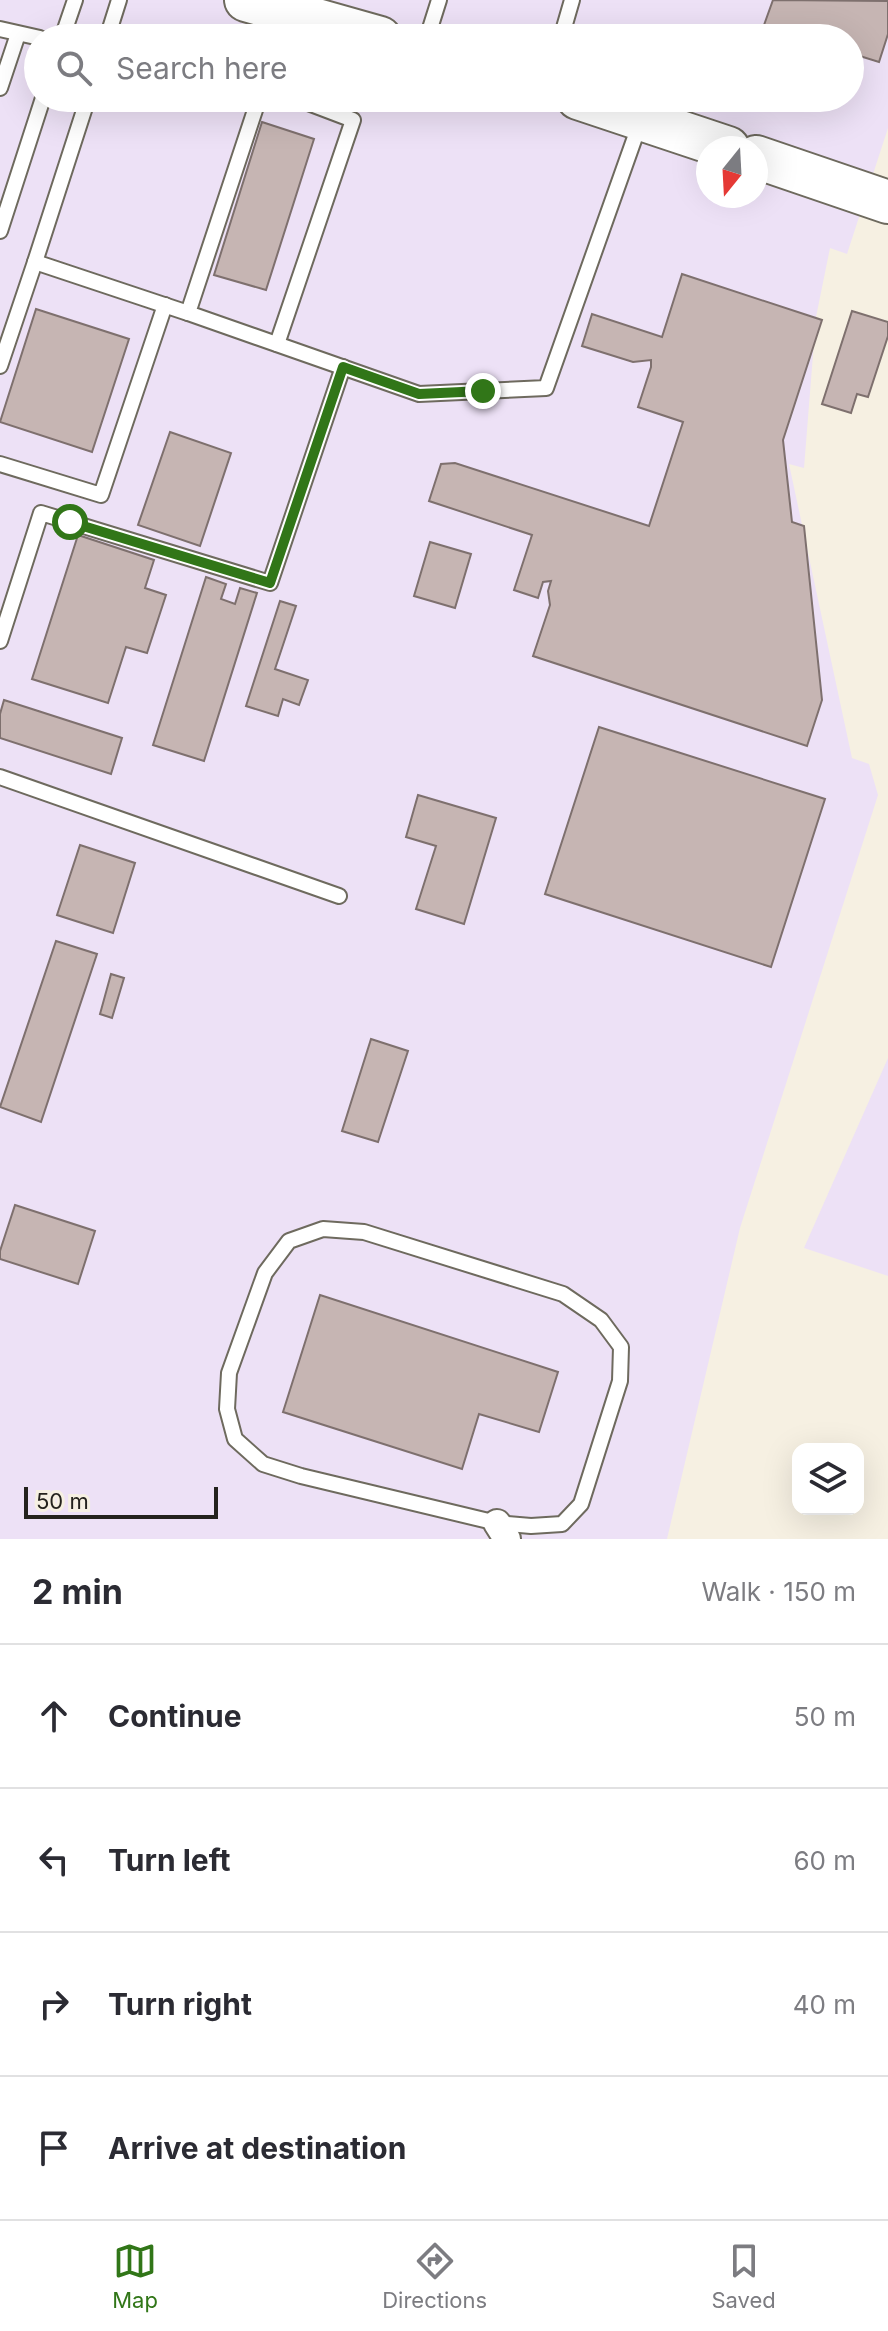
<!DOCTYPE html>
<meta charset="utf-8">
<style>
:root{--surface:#fff;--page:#f7f7f7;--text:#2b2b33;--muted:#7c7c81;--line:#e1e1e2;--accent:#317618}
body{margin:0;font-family:Inter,sans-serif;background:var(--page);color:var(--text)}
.controls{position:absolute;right:24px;bottom:24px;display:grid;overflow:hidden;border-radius:16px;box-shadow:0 8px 32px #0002}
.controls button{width:72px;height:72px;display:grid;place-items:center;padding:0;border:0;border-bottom:2px solid var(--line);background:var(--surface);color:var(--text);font:40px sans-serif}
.compass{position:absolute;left:696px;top:136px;width:72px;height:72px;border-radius:50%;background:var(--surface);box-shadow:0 8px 32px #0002;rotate:198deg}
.scale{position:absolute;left:24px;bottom:20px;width:194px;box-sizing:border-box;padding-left:8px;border:4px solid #24221d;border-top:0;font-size:22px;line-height:28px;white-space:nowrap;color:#24221d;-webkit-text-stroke:6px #f6f0e2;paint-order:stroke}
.stop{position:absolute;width:24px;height:24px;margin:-18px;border:6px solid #317618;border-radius:50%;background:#fff}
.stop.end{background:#317618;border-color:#fff;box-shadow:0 2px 8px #0008}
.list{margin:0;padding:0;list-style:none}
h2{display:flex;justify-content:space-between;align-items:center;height:104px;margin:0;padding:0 32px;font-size:34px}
h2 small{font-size:26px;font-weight:400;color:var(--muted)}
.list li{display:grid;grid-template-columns:52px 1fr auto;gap:24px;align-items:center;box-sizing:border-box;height:144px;padding:0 32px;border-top:2px solid var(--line)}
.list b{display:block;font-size:30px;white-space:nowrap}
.list em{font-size:26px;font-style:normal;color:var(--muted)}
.icon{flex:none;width:44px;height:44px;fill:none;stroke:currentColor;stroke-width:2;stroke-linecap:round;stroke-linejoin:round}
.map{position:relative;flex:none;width:888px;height:1539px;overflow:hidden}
.search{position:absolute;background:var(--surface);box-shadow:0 8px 32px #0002;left:24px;right:24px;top:24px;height:88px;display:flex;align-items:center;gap:20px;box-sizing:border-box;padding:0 28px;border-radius:44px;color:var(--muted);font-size:30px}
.sheet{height:680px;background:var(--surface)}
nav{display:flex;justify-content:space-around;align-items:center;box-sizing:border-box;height:112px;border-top:2px solid var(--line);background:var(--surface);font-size:22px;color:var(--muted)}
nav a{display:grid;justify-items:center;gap:4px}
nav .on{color:var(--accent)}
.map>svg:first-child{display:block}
.industrial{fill:#ede1f6;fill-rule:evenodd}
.building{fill:#c6b5b3;stroke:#7e706e;stroke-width:2}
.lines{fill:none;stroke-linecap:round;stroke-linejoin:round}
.lane-casing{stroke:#6e6a5e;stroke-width:18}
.street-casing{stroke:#6e6a5e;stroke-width:30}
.primary-casing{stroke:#6e6a5e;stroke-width:46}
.lane{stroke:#fff;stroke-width:14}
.street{stroke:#fff;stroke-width:26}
.primary{stroke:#fff;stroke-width:42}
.route{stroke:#317618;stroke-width:10}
</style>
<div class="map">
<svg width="888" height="1539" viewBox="0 0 888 1539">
<rect width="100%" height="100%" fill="#f6f0e2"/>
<g class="industrial">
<path d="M0,0h888v128l-41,126 -17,-6 -14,69 -12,151 -15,-4 63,294 17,6 9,31 -138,433 -73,311h-667zM38,38h812v60h-812zM708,148h48v48h-48z"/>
<polygon points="888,1058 888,1276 804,1248"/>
</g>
<g class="building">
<polygon points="773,0 888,1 888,34 879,62 850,53 850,38 804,38 764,25"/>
<polygon points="262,122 314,139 266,290 214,275"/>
<polygon points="682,274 822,320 783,440 792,522 804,526 822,700 807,746 533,656 550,605 548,591 551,581 543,582 538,598 514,590 532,535 429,501 441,464 455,463 649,526 683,422 638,407 651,367 651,360 633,362 582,346 592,314 662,337"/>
<polygon points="36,309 129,339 92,452 0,422"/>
<polygon points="852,311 888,322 888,336 868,397 857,394 851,413 822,404"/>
<polygon points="170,432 231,453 200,546 138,525"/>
<polygon points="78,535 154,560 145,588 166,595 147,653 126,647 108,703 32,679"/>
<polygon points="430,542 471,554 455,608 414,596"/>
<polygon points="206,577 226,584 221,599 235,604 240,588 257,593 204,761 153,745"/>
<polygon points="280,601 296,606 275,669 308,680 299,705 283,699 278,716 246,706"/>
<polygon points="4,700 122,738 111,774 0,738 0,714"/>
<polygon points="599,727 825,799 771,967 545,894"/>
<polygon points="418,795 496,818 464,924 416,909 436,846 406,837"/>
<polygon points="80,845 135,863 113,933 57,915"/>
<polygon points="56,941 97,954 41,1122 0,1107"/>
<polygon points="111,974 124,978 112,1018 100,1014"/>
<polygon points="371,1039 408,1051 378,1142 342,1131"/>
<polygon points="15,1205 95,1231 78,1284 0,1259 0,1251"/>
<polygon points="320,1295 558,1372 539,1432 479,1414 462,1469 283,1412"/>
</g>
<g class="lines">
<g class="lane-casing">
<g id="lane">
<polyline points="0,29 40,38"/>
<polyline points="62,38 75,0"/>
<polyline points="107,38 119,0"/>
<polyline points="427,38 439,0"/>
<polyline points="561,38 572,0"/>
<polyline points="0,88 18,34"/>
<polyline points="88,98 35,262 188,313"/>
<polyline points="259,98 188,313 419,394 546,388 640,123"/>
<polyline points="0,231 43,98"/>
<polyline points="277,344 353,120 295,98"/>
<polyline points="0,366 35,262"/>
<polyline points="0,464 101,495 165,305"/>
<polyline points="0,641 41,513 270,583 343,367"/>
<polyline points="0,777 339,896"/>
<polygon points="323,1229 364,1232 563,1294 601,1320 621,1347 620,1381 581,1504 562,1524 531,1526 497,1523 301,1476 263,1464 235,1439 227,1409 229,1373 265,1273 289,1241"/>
</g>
</g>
<g class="street-casing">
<polyline id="street" points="497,1523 507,1539"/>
</g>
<g class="primary-casing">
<g id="primary">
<polyline points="246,0 380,38"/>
<polyline points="578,98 728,148"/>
<polyline points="756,157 888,202"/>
</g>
</g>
<use href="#lane" class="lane"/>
<use href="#street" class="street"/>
<use href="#primary" class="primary"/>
</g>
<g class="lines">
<polyline class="route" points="70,522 270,583 343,367 419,394 483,391"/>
</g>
</svg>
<div class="controls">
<button><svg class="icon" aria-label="layers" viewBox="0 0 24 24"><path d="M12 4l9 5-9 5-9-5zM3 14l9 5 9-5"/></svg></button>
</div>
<svg class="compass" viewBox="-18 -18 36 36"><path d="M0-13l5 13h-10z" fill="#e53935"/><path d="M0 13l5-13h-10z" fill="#7c7c81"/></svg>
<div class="scale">50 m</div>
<div class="stop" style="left:70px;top:522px"></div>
<div class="stop end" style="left:483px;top:391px"></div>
<div class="search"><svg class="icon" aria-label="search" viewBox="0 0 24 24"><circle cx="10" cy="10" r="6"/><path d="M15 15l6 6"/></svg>Search here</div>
</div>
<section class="sheet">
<h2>2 min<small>Walk · 150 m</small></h2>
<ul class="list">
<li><svg class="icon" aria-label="ahead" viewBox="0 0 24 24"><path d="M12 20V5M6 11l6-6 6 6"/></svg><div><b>Continue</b></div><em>50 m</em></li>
<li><svg class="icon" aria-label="left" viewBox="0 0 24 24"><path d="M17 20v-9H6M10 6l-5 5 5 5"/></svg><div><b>Turn left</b></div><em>60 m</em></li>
<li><svg class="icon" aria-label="right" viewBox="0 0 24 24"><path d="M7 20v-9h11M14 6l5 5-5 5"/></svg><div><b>Turn right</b></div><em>40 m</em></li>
<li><svg class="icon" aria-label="arrive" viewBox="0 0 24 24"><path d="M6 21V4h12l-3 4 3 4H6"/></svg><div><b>Arrive at destination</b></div></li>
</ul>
</section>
<nav>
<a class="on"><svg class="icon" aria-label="map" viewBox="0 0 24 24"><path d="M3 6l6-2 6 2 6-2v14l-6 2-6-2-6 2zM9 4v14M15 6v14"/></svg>Map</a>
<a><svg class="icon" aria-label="directions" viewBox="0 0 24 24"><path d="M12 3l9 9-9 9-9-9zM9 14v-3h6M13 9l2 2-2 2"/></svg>Directions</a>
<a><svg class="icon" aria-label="saved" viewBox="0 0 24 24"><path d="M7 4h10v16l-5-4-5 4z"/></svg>Saved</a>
</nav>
